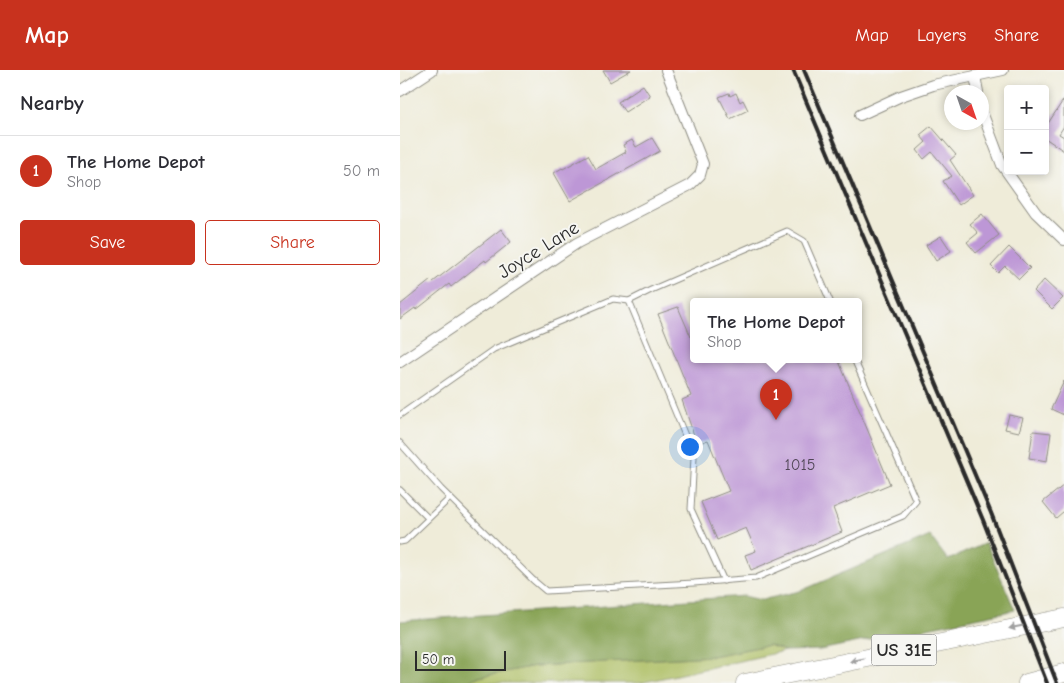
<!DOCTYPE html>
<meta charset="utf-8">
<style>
:root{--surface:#fff;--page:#f7f7f7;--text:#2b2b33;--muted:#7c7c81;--line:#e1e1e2;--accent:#c8321e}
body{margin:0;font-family:"Comic Neue",sans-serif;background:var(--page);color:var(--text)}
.controls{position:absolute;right:15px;top:15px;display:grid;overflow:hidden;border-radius:5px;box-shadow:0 2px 8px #0003}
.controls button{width:45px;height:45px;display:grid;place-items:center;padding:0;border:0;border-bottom:1px solid var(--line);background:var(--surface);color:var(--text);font:25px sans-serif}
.compass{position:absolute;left:544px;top:15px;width:45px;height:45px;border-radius:50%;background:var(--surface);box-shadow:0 2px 8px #0003;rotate:140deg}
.scale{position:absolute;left:15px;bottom:12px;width:91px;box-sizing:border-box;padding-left:5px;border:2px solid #2b2b2b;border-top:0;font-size:14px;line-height:18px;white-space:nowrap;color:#2b2b2b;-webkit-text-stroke:4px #f6f6f2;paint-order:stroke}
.you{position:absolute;left:289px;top:376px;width:18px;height:18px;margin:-12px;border:4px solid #fff;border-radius:50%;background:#1a73e8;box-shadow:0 0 0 8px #1a73e833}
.badge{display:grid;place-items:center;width:32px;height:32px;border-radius:50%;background:var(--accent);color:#fff;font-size:16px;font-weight:700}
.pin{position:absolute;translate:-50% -41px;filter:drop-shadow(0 1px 2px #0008)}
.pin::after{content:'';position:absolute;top:26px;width:18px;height:15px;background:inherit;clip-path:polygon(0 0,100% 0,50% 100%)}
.popup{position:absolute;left:290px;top:228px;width:172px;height:65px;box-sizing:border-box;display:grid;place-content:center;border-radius:5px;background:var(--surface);filter:drop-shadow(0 1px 4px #0005);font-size:16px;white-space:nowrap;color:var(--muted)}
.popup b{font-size:19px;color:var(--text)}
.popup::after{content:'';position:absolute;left:50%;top:100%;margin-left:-10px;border:10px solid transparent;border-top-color:var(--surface)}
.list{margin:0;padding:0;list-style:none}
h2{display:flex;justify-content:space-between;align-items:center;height:65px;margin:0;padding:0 20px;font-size:21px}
h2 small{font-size:16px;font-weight:400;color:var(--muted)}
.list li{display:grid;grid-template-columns:32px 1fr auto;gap:15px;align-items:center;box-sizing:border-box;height:70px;padding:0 20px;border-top:1px solid var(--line)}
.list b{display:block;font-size:19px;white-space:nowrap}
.list p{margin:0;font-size:16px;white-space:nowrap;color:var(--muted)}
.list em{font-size:16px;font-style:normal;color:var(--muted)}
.actions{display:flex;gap:10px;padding:15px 20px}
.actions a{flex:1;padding:11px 0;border:1px solid var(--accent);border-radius:5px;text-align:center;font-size:18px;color:var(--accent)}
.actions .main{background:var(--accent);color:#fff}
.map{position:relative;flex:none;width:664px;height:613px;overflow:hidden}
header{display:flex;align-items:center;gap:30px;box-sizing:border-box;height:70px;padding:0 25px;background:var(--accent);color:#fff}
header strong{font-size:24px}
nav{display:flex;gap:28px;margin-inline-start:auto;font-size:18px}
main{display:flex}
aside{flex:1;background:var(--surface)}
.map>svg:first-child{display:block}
.green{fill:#acbd60;stroke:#6c7446}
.forest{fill:#89a456;stroke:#5a6840}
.building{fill:#bd97d6}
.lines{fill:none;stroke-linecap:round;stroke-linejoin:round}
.service-casing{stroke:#8d8c82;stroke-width:7}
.minor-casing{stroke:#8d8c82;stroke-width:12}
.motorway-casing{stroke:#8d8c82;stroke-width:19}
.service{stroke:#fff;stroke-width:5}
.minor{stroke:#fff;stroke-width:10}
.motorway{stroke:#fff;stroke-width:18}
.rail{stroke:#2b2b2b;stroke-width:4}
.oneway{fill:#a0a0a0}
.labels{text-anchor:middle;stroke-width:4;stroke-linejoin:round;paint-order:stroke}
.number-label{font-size:16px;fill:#504656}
.shield{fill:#f6f6f2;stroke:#686867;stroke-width:1}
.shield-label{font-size:18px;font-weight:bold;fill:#2b2b2b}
.street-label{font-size:19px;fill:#2b2b2b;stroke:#f6f6f2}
</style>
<header>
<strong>Map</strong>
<nav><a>Map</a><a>Layers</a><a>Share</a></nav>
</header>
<main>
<aside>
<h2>Nearby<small></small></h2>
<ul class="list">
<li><span class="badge">1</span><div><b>The Home Depot</b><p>Shop</p></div><em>50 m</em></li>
</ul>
<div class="actions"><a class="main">Save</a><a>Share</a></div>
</aside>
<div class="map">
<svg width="664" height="613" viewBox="0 0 664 613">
<rect width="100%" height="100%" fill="#f6f6f2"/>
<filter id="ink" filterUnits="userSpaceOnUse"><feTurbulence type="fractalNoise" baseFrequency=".02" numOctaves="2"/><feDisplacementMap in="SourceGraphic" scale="10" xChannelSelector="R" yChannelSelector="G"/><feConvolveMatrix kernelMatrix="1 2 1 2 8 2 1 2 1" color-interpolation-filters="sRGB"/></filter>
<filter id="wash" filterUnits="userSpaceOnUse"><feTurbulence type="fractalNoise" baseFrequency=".0096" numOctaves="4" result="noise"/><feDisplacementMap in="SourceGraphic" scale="20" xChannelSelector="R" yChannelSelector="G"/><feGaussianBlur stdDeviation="1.12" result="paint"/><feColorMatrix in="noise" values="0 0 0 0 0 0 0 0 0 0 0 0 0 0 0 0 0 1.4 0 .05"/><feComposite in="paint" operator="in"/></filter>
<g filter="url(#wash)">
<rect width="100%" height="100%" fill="#efecd9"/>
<polygon class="green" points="369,575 385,581 240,613 67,613 74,608 135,596 312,586"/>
<polygon class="forest" points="530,466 548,490 586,473 615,540 420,580 385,581 369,575 312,586 135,596 74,608 67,613 0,613 0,551 344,526 361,530 400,521"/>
<g id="blocks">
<g class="building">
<polygon points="203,0 231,0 210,12"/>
<polygon points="243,15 250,26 225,42 218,32"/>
<polygon points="329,23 330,26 336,23 340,32 343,30 348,40 330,49 319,27"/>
<polygon points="664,29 664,56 659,64 664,67 664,81 645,68 645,58"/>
<polygon points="531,56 556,85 550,90 573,125 559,135 543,111 552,106 532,82 524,89 517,80 526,72 520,65"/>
<polygon points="252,68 260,81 170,131 154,103 162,98 163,99 188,85 196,99 226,82 223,75 232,70 236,77"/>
<polygon points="582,144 599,165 576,183 567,172 578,163 570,154"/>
<polygon points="101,159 111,172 86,192 85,190 51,217 49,214 16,240 15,238 0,249 0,235 31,210 33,212"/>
<polygon points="541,166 551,181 536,191 526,175"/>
<polygon points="609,177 630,198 619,209 605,196 598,203 591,196"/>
<polygon points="644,210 663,228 652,239 634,221"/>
<polygon points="278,237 291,267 294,266 294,289 438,289 490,414 433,438 442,462 351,500 345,485 356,481 346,458 317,470 301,432 329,421 308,370 297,374 282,330 291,326 258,244"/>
<polygon points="664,311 664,345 651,339"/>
<polygon points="609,345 623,348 619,362 605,359"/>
<polygon points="633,361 651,363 647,391 629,388"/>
<polygon points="664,415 664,441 656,448 643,432"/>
</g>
</g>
</g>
<g filter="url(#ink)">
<use href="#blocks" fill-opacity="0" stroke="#8d8c82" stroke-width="1"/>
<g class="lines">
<g class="service-casing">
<g id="service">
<polyline points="229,231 294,387 291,439 324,511"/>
<polyline points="0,345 94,279 213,229 229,231 251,220 387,161 404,171 430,231"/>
<polyline points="0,373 41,419 133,510 146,521 294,513 356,508 503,446 516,431 454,289"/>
<polyline points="0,420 28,448"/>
<polyline points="0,472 5,471 50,428"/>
</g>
</g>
<g class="minor-casing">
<g id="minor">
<polyline points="575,6 578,22"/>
<polyline points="0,21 32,0"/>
<polyline points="582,42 602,95 636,143 664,170"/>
<polyline points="460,45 501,26 533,15 603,0"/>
<polyline points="0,292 177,173 290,115 300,105 303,94 266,0"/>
</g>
</g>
<g class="motorway-casing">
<g id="motorway">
<polyline points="345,613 664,548"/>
<polyline points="627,613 664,603"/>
</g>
</g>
<use href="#service" class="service"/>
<use href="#minor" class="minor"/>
<use href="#motorway" class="motorway"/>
<g class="rail">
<polyline points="393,0 583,450 647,613"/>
<polyline points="404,0 591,443 657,613"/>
</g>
</g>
<defs><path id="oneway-solid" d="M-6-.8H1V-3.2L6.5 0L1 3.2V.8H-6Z" transform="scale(1.25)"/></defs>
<g class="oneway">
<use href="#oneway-solid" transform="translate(616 557) rotate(168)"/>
<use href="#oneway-solid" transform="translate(457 590) rotate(168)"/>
</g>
</g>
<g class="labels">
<g class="number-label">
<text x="400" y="400">1015</text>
</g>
<rect class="shield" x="471.5" y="564.5" width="65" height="31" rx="4"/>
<g class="shield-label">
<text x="504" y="586">US 31E</text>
</g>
<g class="street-label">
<text transform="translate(138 179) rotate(-32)" y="7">Joyce Lane</text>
</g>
</g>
</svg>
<div class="controls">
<button>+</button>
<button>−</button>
</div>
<svg class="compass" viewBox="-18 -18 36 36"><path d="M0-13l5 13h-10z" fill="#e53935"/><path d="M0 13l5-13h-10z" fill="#7c7c81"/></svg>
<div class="scale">50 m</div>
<div class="you"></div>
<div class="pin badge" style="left:376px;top:350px">1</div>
<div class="popup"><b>The Home Depot</b>Shop</div>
</div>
</main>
